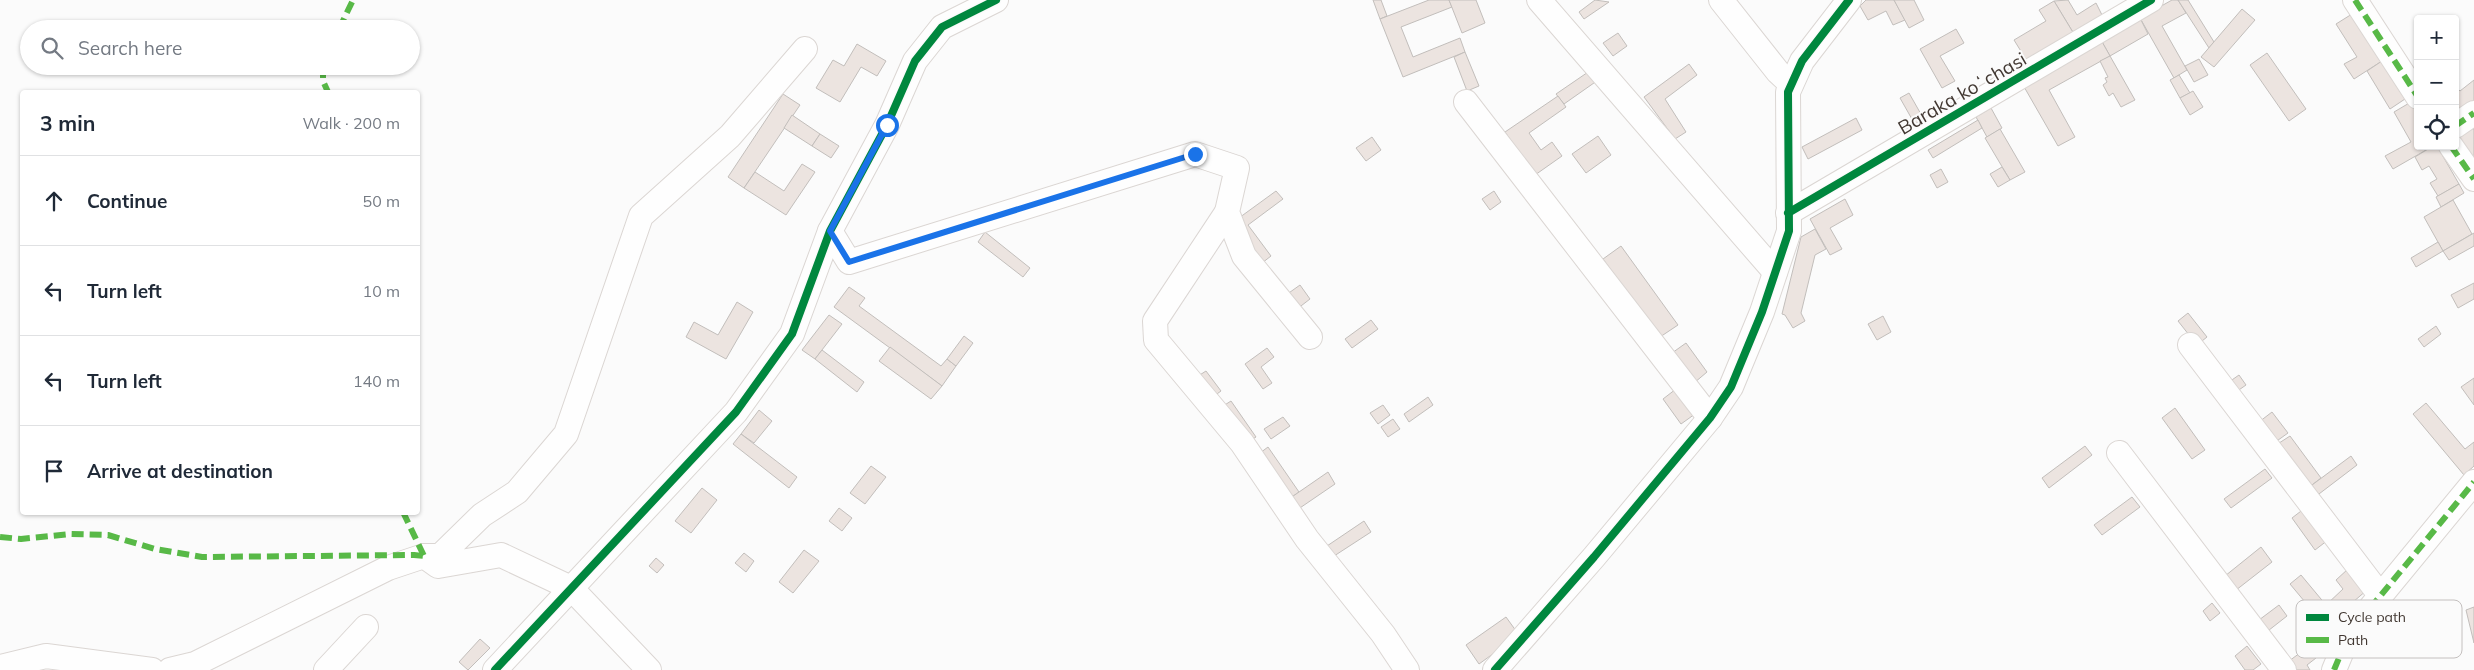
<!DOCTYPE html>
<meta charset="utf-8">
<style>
:root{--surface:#fff;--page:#f6f6f7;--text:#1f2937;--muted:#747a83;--line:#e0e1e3}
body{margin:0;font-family:Mulish,sans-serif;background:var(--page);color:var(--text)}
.controls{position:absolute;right:15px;top:15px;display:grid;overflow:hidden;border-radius:5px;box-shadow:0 1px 4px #0004}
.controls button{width:45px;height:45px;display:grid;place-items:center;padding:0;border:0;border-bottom:1px solid var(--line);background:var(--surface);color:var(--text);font:25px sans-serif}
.stop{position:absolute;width:15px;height:15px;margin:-11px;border:4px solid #1a73e8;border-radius:50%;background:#fff}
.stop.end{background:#1a73e8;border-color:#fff;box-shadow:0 1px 5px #0008}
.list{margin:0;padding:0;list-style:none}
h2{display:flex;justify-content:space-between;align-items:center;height:65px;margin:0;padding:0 20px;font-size:21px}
h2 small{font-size:16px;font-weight:400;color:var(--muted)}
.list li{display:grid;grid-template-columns:32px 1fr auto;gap:15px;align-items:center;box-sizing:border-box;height:90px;padding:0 20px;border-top:1px solid var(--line)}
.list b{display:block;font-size:19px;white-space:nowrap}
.list em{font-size:16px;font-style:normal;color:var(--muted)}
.icon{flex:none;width:28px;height:28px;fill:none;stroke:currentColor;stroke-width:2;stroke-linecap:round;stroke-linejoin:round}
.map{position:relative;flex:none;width:2474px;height:670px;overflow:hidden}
.search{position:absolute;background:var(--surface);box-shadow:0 1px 4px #0004;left:20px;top:20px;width:400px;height:55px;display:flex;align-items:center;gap:12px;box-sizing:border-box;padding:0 18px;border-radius:28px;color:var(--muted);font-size:19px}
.panel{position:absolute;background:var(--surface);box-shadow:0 1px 4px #0004;left:20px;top:90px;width:400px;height:425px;border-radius:5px}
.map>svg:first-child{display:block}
.building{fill:#ece4e0;stroke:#c2bebb}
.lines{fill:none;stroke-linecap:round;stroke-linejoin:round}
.minor-casing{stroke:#dbd6d3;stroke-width:26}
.minor{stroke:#fefefe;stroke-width:24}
.quiet{stroke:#58b947;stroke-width:6;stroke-dasharray:12 6;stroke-linecap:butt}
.cycleway-casing{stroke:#fbfbfb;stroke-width:11}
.cycleway{stroke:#00873e;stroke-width:8}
.route{stroke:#1a73e8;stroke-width:6}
.labels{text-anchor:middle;stroke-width:4;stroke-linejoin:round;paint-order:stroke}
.street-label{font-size:19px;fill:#423832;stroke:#fbfbfb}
.key{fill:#fbfbfb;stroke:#c4c0bf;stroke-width:1}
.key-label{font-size:14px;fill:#423832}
</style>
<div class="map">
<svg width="2474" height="670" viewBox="0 0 2474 670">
<rect width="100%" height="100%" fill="#fbfbfb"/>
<g class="building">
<polygon points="1373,0 1381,0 1387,16 1380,19"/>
<polygon points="1429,0 1449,0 1452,7 1401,27 1413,57 1460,38 1465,52 1403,77 1380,19"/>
<polygon points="1449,0 1476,0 1485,23 1462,33"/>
<polygon points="1595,0 1609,2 1584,19 1579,12"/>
<polygon points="1866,0 1894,0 1905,20 1893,25 1886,11 1868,20 1860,6"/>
<polygon points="1894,0 1914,0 1924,20 1909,28"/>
<polygon points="2068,0 2077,15 2096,3 2103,17 2074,34 2054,1"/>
<polygon points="2172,0 2178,0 2186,13 2162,26 2187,70 2174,78 2140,18"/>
<polygon points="2178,0 2188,0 2214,42 2209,48"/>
<polygon points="2054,1 2074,34 2027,61 2014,40 2046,21 2039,10"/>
<polygon points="2242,9 2255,20 2214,67 2201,57"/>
<polygon points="2352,14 2382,61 2354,79 2344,64 2357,57 2336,24"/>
<polygon points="2140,18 2148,34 2110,56 2101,40"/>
<polygon points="1956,29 1964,43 1940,56 1955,81 1942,88 1920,49"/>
<polygon points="1618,33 1627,46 1613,56 1603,43"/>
<polygon points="2101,40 2110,56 2049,90 2075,137 2058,146 2023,85"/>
<polygon points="857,44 886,61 877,76 861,67 840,102 816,88 833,60 844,66"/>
<polygon points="1465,52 1479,86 1467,91 1454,57"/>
<polygon points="2267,53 2306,109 2289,121 2250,65"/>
<polygon points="2110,56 2135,100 2121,107 2113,93 2109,96 2103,85 2107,82 2105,78 2108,77 2100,61"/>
<polygon points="2199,59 2208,75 2194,82 2185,66"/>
<polygon points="2382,61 2405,99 2390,109 2367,71"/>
<polygon points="1689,64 1697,75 1665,99 1686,132 1675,139 1644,97"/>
<polygon points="1594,68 1601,78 1564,104 1556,94"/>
<polygon points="2179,75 2190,93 2180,98 2170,80"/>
<polygon points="2474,80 2474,103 2455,113 2455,86 2460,91"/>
<polygon points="2193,91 2203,107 2190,115 2180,98"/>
<polygon points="1909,93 1926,123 1917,128 1900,98"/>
<polygon points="783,94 800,105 744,188 728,177"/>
<polygon points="1558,96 1566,107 1529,133 1541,150 1552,142 1562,156 1535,175 1505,132"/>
<polygon points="2411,102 2418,113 2418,146 2433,146 2393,169 2385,156 2411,142 2394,112"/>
<polygon points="1991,108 2002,128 1987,137 1976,117"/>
<polygon points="792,115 820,134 812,146 784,128"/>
<polygon points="1856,118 1862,130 1808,159 1802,147"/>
<polygon points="1978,120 1982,128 1933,158 1928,150"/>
<polygon points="2472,126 2474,130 2474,162 2458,135"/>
<polygon points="2000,129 2025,172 2010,180 1985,138"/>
<polygon points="820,134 839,146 831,158 812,146"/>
<polygon points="1598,136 1611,155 1586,173 1572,154"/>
<polygon points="1372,137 1381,150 1366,161 1356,148"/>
<polygon points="2433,146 2437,146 2459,184 2438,196 2430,183 2437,179 2429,166 2422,170 2415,157"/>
<polygon points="802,164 815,172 786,215 744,188 755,172 784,191"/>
<polygon points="2002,167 2010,180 1998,187 1990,174"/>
<polygon points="1941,169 1948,182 1937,188 1930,175"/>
<polygon points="2459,184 2464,193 2441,207 2436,197"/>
<polygon points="1276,191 1283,199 1248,225 1271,256 1262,263 1232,223"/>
<polygon points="1494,191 1501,202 1490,210 1482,199"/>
<polygon points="1845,199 1853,215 1830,228 1842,249 1830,255 1810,219"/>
<polygon points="2453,200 2472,234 2443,251 2424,217"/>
<polygon points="1815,229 1826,249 1815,255 1801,313 1805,321 1793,328 1785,315 1782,314 1801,237"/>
<polygon points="985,232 1030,268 1023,277 978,242"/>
<polygon points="2474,233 2474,246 2449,260 2443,251"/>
<polygon points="2438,242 2443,251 2416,267 2411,258"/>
<polygon points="1621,246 1678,325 1660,337 1603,259"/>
<polygon points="2474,283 2474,299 2458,308 2451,295"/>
<polygon points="1300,285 1310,299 1297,309 1286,295"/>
<polygon points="849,287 865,298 859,306 941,366 947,359 956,366 942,386 834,307"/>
<polygon points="737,302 753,312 726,359 686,337 694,322 718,335"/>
<polygon points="2188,313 2207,337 2197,345 2178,321"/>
<polygon points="829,315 842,324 815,359 802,350"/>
<polygon points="1883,316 1891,332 1877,340 1868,324"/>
<polygon points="1371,320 1378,329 1352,348 1345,339"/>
<polygon points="2436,326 2441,334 2424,347 2418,339"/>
<polygon points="964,336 973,343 956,366 947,359"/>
<polygon points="1686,343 1707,372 1694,383 1672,353"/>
<polygon points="890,347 942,386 931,399 879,361"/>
<polygon points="1267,348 1274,357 1261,367 1272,383 1263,389 1245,364"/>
<polygon points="822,350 864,382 857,392 815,359"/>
<polygon points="1206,371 1221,391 1210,399 1195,378"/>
<polygon points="2239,375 2246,385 2236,392 2229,382"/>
<polygon points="2474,378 2474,405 2461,387"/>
<polygon points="1676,389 1695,414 1681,424 1663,399"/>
<polygon points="1428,397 1433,405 1409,422 1404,414"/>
<polygon points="1231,401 1256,437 1245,444 1220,408"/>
<polygon points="2426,403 2465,449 2474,442 2474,466 2464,475 2413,414"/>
<polygon points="1383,405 1390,415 1378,424 1370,413"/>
<polygon points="2175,408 2205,450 2192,459 2162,418"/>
<polygon points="759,410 772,421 754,443 741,434"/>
<polygon points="2272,412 2288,433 2274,443 2259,422"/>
<polygon points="1283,417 1290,426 1271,439 1264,429"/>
<polygon points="1393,419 1400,429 1388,437 1381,427"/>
<polygon points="741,434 797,477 789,488 733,444"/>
<polygon points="2290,436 2321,478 2308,488 2276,445"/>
<polygon points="2085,446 2092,455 2049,488 2042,478"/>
<polygon points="1268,447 1299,492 1286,501 1256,456"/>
<polygon points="2351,456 2357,465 2315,497 2308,488"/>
<polygon points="871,466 886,477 865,504 850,493"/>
<polygon points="2265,469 2272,478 2231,508 2224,499"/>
<polygon points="1328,472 1335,484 1294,512 1286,501"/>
<polygon points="702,488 717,500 691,533 675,521"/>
<polygon points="2132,497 2140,507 2102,535 2094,525"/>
<polygon points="839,508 852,518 842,531 829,521"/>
<polygon points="2305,508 2328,540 2315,550 2292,518"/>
<polygon points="1364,521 1371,532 1331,558 1324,548"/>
<polygon points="2261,547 2272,562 2231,594 2220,580"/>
<polygon points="804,550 819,561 793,593 779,582"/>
<polygon points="744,553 754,561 746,572 735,563"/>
<polygon points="656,558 664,565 657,573 649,566"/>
<polygon points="2348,569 2367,590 2325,626 2290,584 2301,575 2326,605 2343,589 2336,580"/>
<polygon points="2212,603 2220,613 2210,621 2203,611"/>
<polygon points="2279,605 2287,616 2264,634 2255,623"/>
<polygon points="2474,607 2474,643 2466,610"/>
<polygon points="1506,617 1519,635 1479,664 1466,645"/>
<polygon points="480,639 490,648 468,670 459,662"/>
<polygon points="2247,646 2261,664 2253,670 2245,670 2235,656"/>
<polygon points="2308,647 2316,658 2307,665 2310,670 2289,670 2285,664"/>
</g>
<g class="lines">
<g class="minor-casing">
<g id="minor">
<polyline points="1539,0 1775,272"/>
<polyline points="1721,0 1778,72 1791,84"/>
<polyline points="2355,0 2418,97"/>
<polyline points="1466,102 1710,418"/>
<polyline points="2455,126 2474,113"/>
<polyline points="2451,146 2474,179"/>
<polyline points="1227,212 1155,321 1156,340 1242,443 1307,539 1383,634 1407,670"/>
<polyline points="1788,213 2151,0"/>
<polyline points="830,231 849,262 1195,154 1237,168 1227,212 1244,256 1310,337"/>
<polyline points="2190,345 2380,595"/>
<polyline points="2119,453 2284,670"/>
<polyline points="0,667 46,656 152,670"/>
<polyline points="170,670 195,664 388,568 424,556"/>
<polyline points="326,670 366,627"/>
<polyline points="495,670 736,412 792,334 830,231 887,125 915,61 942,27 996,0"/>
<polyline points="649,670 571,588 501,555 438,566 424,556 440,556 482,515 517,492 566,434 641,216 730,136 805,49"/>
<polyline points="1495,670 1594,557 1710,418 1731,387 1762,312 1789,231 1788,92 1802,61 1849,0"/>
<polyline points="2334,670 2349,634 2474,482"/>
</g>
</g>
<use href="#minor" class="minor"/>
<g class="quiet">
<polyline points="2355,0 2418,97"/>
<polyline points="339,29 353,0"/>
<polyline points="323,66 323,81 328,92"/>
<polyline points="2455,126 2474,113"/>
<polyline points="2451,146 2474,179"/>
<polyline points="403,512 424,556"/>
<polyline points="0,537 21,539 70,534 108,535 155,549 202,557 414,555 424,556"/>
<polyline points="2334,670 2349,634 2474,482"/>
</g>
<g class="cycleway-casing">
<g id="cycleway">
<polyline points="1788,213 2151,0"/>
<polyline points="495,670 736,412 792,334 830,231 887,125 915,61 942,27 996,0"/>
<polyline points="1495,670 1594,557 1710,418 1731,387 1762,312 1789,231 1788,92 1802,61 1849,0"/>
</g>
</g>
<use href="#cycleway" class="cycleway"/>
</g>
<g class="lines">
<polyline class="route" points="887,125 830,231 849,262 1195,154"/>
</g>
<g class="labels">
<g class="street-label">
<text transform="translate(1962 93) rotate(-30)" y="7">Baraka koʻchasi</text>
</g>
</g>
<rect x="2296" y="600" width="166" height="58" rx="8" class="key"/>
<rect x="2306" y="614" width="23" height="7" fill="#00873e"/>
<rect x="2306" y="637" width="23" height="6" fill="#58b947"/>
<g class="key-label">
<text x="2338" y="622">Cycle path</text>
<text x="2338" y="645">Path</text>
</g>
</svg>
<div class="controls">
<button>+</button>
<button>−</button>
<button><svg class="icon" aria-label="locate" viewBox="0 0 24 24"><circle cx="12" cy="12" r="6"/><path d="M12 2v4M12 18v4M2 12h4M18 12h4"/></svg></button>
</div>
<div class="stop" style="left:887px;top:125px"></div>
<div class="stop end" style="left:1195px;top:154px"></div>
<div class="search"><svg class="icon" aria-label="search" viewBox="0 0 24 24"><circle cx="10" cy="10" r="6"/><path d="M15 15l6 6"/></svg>Search here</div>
<section class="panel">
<h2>3 min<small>Walk · 200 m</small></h2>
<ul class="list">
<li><svg class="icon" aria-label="ahead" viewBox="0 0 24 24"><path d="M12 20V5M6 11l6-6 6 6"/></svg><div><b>Continue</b></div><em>50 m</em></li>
<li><svg class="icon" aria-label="left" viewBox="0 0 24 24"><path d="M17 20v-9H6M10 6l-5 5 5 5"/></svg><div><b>Turn left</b></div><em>10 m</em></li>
<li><svg class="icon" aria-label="left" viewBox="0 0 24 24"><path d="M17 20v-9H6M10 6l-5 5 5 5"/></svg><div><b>Turn left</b></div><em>140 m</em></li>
<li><svg class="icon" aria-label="arrive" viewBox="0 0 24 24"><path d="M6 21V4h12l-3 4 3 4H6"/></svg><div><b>Arrive at destination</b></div></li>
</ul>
</section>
</div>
